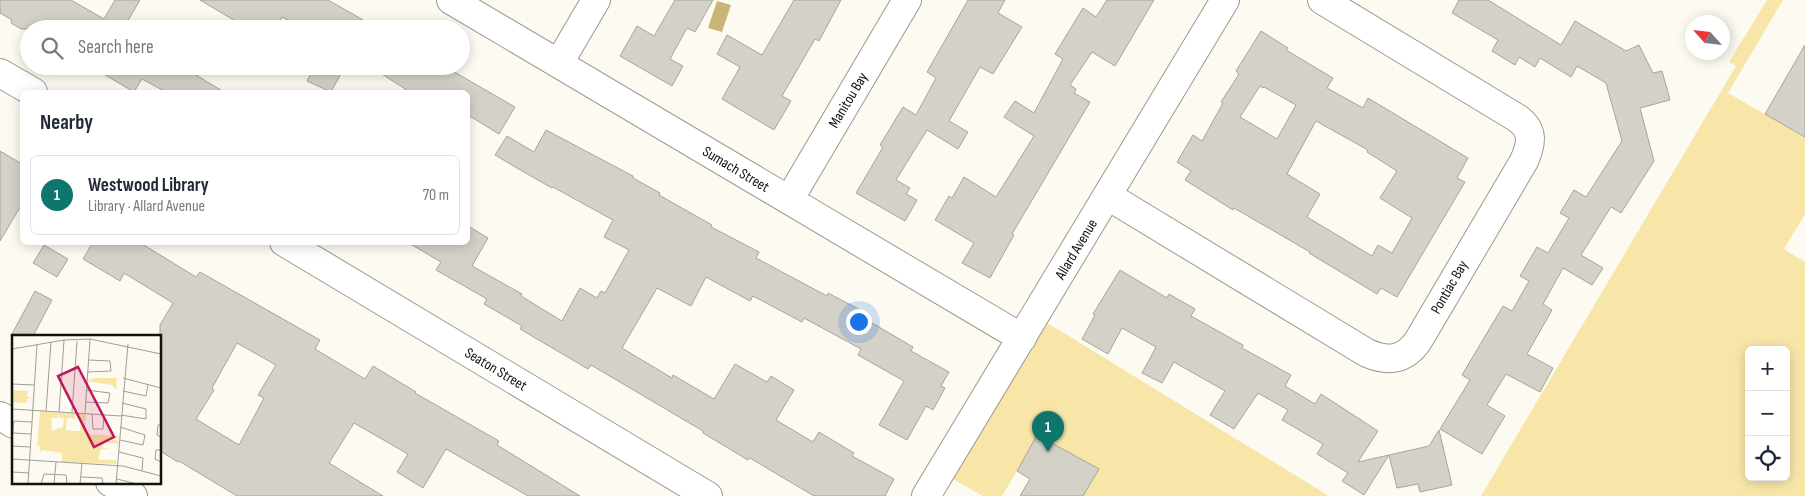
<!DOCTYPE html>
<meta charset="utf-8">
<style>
:root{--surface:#fff;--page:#f2f2f3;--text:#1f2937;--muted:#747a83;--line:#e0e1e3;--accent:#0f766e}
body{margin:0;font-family:"Sofia Sans Condensed",sans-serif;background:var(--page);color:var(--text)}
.controls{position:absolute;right:15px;bottom:15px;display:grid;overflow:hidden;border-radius:8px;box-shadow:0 2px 12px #0003}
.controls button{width:45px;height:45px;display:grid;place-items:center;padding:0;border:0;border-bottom:1px solid var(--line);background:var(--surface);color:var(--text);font:25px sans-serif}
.compass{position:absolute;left:1685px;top:15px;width:45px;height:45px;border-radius:50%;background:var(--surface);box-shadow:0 2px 12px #0003;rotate:297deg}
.you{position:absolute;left:858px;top:321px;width:18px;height:18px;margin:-12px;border:4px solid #fff;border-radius:50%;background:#1a73e8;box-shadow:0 0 0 8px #1a73e833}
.badge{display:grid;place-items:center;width:32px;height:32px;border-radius:50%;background:var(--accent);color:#fff;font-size:16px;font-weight:700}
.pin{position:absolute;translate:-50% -41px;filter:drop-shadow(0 1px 2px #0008)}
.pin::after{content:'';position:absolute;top:26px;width:18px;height:15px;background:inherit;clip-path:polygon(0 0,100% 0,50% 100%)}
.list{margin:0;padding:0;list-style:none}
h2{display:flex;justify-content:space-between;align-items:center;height:65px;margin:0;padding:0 20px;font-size:21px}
h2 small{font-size:16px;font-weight:400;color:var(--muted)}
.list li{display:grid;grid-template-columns:32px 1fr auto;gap:15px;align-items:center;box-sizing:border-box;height:80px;margin:0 10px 10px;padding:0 10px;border:1px solid var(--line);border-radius:8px}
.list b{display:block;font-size:19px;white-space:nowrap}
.list p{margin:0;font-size:16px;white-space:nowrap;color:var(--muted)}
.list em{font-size:16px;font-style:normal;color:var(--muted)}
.icon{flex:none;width:28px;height:28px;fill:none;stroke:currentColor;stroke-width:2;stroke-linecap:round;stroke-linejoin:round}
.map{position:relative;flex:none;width:1805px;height:496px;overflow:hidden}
.search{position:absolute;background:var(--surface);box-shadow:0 2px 12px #0003;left:20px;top:20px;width:450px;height:55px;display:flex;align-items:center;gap:12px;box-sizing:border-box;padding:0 18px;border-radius:28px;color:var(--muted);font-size:19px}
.panel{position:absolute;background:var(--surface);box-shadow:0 2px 12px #0003;left:20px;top:90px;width:450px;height:155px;border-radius:8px}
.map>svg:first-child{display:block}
.green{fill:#f8e6a9;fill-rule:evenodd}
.water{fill:#c9b676}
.building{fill:#d4d1c8;stroke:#a7a59c;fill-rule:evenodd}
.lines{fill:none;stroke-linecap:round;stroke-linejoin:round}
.minor-casing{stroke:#9b988f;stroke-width:30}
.minor{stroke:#fff;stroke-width:28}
.labels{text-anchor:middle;stroke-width:4;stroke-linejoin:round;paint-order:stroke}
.street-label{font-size:15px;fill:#14130f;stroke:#fff}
.inset-road{fill:none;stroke:#a09e97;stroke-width:1}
.view{fill:#c2185b;fill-opacity:0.15;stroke:#c2185b;stroke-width:2.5}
.inset-edge{fill:none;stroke:#14130f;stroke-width:2.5}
</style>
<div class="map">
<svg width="1805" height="496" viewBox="0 0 1805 496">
<rect width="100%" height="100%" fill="#fdfaf1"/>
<g class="green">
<path d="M1767,0h16l-55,93 77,44v77l-21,35 21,13v234h-324l255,-430 -7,-4zM1749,350h37v127h-37z"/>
<polygon points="1045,322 1059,330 1329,496 1083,496 1098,469 1038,435 1002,496 983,496 951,478"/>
</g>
<polygon class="water" points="717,1 731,5 722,32 708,28"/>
<g class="building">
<polygon points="0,0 71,0 104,19 115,0 140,0 123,29 21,29 11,23 12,20 0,13"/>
<polygon points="200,0 328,0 379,29 304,29 282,17 275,29 249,29"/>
<polygon points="675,0 713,0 695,32 687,28 670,59 683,66 672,86 620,56 637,26 654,36"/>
<polygon points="794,0 841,0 819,41 815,39 782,96 791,101 774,130 722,99 740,67 717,54 727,35 762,55"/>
<polygon points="968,0 1005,0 998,13 1022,27 993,74 980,67 949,121 968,132 958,149 927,130 896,180 910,188 906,194 917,200 905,221 856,193 883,147 880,145 903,107 916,115 936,78 927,72"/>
<polygon points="1107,0 1154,0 1115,66 1092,52 1070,85 1076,89 1074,93 1090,102 1012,234 1014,235 990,278 962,263 974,243 935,220 949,196 952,198 964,177 996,197 1034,136 1004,117 1015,101 1034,113 1063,59 1055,54 1083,8 1096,17"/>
<polygon points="1459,0 1488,0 1561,45 1575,21 1626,51 1639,45 1653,73 1662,71 1670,100 1640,108 1654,161 1621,213 1611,207 1581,255 1603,268 1592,285 1563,268 1543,304 1552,310 1527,354 1553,368 1540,392 1506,374 1487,405 1505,416 1482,454 1440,429 1470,380 1462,375 1503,306 1512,311 1529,281 1520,276 1537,247 1548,253 1569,218 1560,213 1574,190 1586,197 1622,141 1606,83 1577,66 1571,77 1540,58 1535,67 1519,57 1515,65 1492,51 1498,40 1452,13"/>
<path d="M1261,31l27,17 -2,2 47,28 -6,10 36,20 5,-10 100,60 -11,20 8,4 -68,115 -16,-9 -4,6 -68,-41 1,-1 -76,-44 -1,2 -48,-30 6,-9 -14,-9 16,-27 9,6 21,-38 -2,-1 18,-28 -3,-3zM1260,86l3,2 1,-1 32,18 -19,34 -37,-22zM1316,121l52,29 -1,2 30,19 -17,27 32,20 -20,35 -14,-8 -6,11 -65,-39 13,-23 -33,-20z"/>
<polygon points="1805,45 1805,137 1765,114"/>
<polygon points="90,66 181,66 224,92 166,92 142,79 134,92"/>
<polygon points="315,66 345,66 331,92 307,81"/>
<polygon points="369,66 444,66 515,107 499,134 468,115 468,92 410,92"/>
<polygon points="546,130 633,176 633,178 660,193 659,195 712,225 711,227 759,252 756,258 827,296 828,293 870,315 867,320 913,347 911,351 949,372 941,386 945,388 933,410 926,406 907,440 879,425 904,381 858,355 861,349 804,318 802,322 753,296 750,301 706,277 691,306 657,288 622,348 672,378 673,375 714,399 735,364 767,382 771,376 794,390 776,420 813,442 819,432 854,453 852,456 894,479 885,496 814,496 750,458 748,460 703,433 703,431 591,365 588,369 520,329 522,326 484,304 487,299 436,270 441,262 407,242 468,242 468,226 488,238 472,266 522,294 521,296 562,321 580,288 597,298 601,291 605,293 629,250 604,237 613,220 553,187 552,188 522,171 495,155 507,136 534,152"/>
<polygon points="0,151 22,164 22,204 0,241"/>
<path d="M93,242h46l57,35 4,-5 120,68 -5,9 50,30 8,-13 43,26 -1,1 84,48 -2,4 83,51h-52l-82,-47 -23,39 -26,-16 11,-18 -54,-31 -25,40 54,33h-146l-58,-35 -1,1 -18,-11v-126l13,-22 -49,-30 -4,8 -37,-22zM237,343l39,22 -18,30 6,3 -25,47 -43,-26 18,-29 -2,-2z"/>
<polygon points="44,245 68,259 57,277 33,263"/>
<polygon points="1120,270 1167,298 1169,294 1195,309 1191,316 1243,345 1242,348 1291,375 1285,386 1315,404 1321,394 1378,431 1358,462 1389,455 1364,495 1342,481 1348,473 1317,454 1323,444 1282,420 1288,410 1258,393 1234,429 1210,415 1225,391 1174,362 1162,383 1142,373 1156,347 1122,328 1108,354 1082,339 1095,315 1093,314"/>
<polygon points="35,291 52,300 33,336 11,336"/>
<polygon points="1439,430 1452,485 1420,492 1418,484 1397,488 1389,455 1429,446"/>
<polygon points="1037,435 1099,469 1083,496 1020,496 1030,479 1017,471"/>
</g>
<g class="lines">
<g class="minor-casing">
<g id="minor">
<polyline points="451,0 1022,338"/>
<polyline points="559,63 596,0"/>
<polyline points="0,73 33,92"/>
<path d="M1108,196l259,157c21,9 37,8 51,-12l106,-180c8,-18 10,-31 -7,-43l-195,-118"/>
<polyline points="789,200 907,0"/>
<polyline points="284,242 708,496"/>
<polyline points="0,416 14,424"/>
<polyline points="110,482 133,496"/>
<polyline points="926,496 1225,0"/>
</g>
</g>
<use href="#minor" class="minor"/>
</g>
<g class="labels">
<g class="street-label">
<text transform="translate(848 100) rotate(-59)" y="5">Manitou Bay</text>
<text transform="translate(736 169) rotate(31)" y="5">Sumach Street</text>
<text transform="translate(1076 249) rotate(-59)" y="5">Allard Avenue</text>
<text transform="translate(1449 287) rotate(-60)" y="5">Pontiac Bay</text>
<text transform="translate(496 369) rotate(31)" y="5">Seaton Street</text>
</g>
</g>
<g transform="translate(12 335)">
<rect width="149" height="149" fill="#fdfaf1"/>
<path d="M81,43h24l-1,12 -4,-5 -25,-4zM0,55l16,1 -1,5 6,3 -6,-1v5l-15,-1zM28,76l19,2 -1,5h-7l1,13 11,-4 1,-9 -5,-1v-4h17l-2,8 -1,-3h-6l-1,12 10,1h4l1,-10 -3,-2h3l-3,-6 8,1 -1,20 34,2 -1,3 -9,-2v4l9,-1v4l-14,-2 -1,6 8,1h-10l-2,8v3h17v4l-54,-2v-9l-20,-3 -2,3v-7h-3z" fill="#f8e6a9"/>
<path class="inset-road" d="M0,14l52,-9 26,-1 71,15M76,37l23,-1 -1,-10 -21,-1M111,43l38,10M0,49l22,1M111,56l23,5 2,-12M74,67l22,1 2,-10 -24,-3M0,74l109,7M34,76l5,-69M47,77l5,-72M60,77l5,-71M73,78l5,-74M80,79l1,15h10l1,-14M109,80l25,4v-10l-24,-6M149,90h-3l-1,10 4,2M19,99l-18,-1v-6l1,-6 18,1M108,105l23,5 2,-10 -25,-8M0,111l18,1M149,115h-5l-1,9 6,3M107,117l24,6 -1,13M0,124l111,7 38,10M0,137l17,1M69,142l21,1 1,6M105,144l20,5M16,149l9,-139M29,149l3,-10 22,1 1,9M42,149l2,-22M68,149l2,-21M104,149l12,-140"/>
<path class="view" d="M66,32l36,70 -20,10 -36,-71z"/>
<rect width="149" height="149" class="inset-edge"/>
</g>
</svg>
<div class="controls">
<button>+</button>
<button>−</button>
<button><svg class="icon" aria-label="locate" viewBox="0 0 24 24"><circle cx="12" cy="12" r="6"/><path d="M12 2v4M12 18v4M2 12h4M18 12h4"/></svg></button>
</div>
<svg class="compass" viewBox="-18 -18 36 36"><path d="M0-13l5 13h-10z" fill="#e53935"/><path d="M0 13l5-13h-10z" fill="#747a83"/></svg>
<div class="you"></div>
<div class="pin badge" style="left:1048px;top:452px">1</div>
<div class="search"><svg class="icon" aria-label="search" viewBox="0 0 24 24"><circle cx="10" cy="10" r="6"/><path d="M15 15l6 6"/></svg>Search here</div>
<section class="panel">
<h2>Nearby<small></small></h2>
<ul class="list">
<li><span class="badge">1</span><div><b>Westwood Library</b><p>Library · Allard Avenue</p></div><em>70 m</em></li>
</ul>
</section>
</div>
